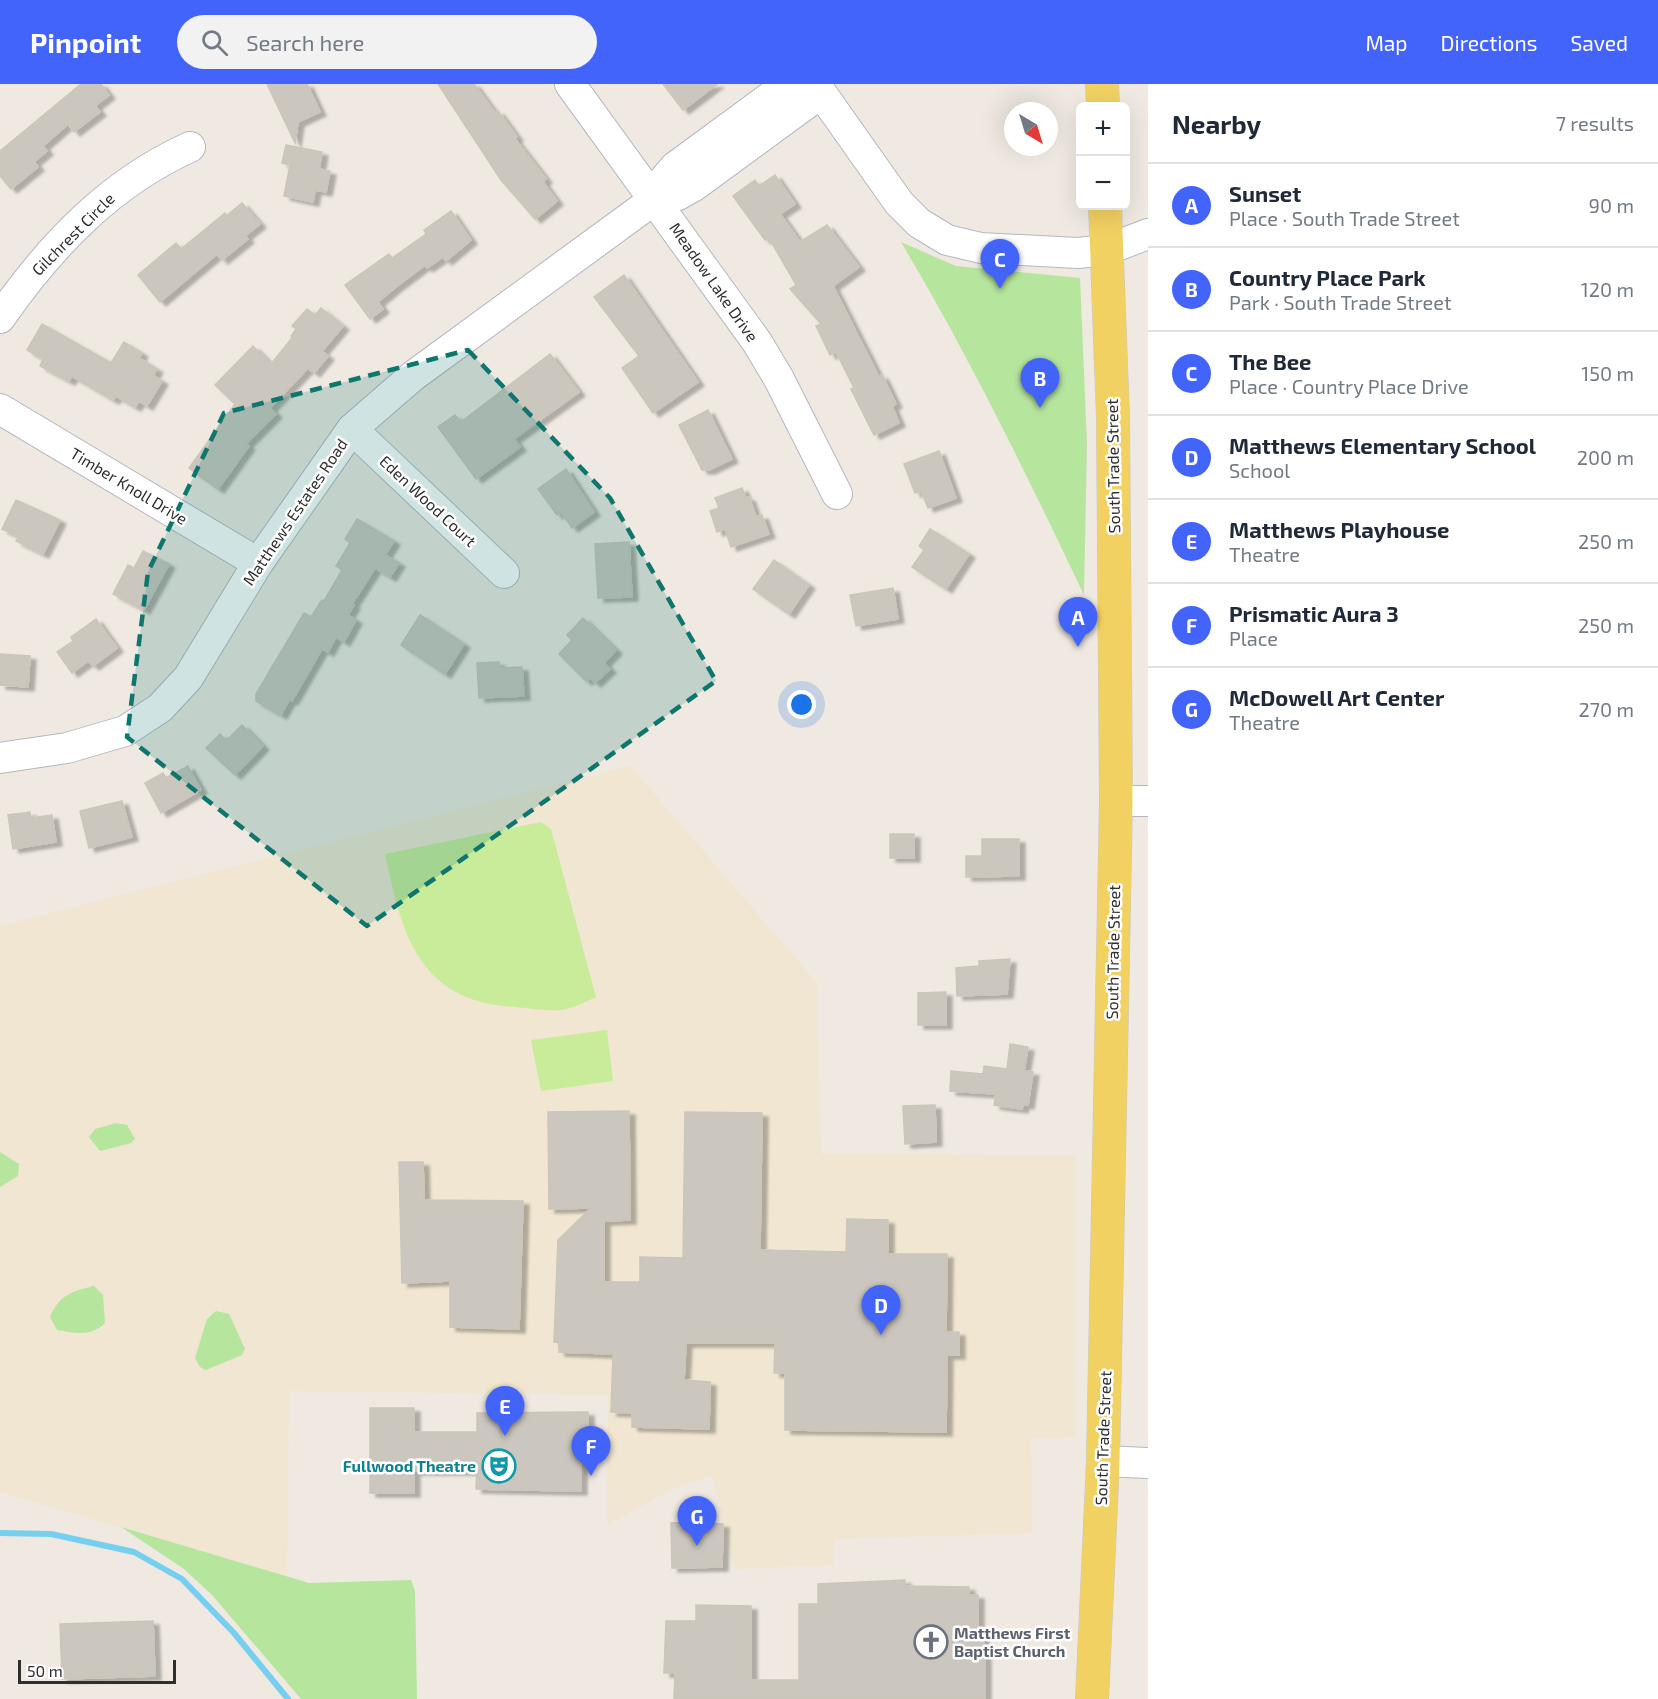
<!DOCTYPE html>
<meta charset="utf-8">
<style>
:root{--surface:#fff;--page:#f2f2f3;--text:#1f2937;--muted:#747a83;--line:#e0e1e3;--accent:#4264fb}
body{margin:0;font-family:"Exo 2",sans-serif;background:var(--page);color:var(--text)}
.controls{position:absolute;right:18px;top:18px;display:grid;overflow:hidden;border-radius:9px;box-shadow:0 6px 24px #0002}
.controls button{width:54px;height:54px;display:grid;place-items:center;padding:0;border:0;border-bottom:2px solid var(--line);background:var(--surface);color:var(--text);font:30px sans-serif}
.compass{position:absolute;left:1004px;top:18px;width:54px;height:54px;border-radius:50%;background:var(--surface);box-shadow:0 6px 24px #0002;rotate:142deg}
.scale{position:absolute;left:18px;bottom:15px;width:158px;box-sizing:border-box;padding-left:6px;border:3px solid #2e2e2e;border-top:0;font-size:16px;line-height:21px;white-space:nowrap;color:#2e2e2e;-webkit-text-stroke:4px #fff;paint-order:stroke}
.you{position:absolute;left:802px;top:621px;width:21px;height:21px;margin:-15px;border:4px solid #fff;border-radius:50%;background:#1a73e8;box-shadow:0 0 0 9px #1a73e833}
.badge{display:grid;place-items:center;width:39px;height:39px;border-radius:50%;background:var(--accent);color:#fff;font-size:20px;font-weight:700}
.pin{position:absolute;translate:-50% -50px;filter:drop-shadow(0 2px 3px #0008)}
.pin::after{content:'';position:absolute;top:32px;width:21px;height:18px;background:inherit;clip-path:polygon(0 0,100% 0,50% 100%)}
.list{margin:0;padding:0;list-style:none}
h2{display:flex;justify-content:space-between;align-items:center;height:78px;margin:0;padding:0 24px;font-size:26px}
h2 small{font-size:20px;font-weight:400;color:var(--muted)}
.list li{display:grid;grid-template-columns:39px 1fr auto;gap:18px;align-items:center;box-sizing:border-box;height:84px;padding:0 24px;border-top:2px solid var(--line)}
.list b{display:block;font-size:22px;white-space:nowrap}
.list p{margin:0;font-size:20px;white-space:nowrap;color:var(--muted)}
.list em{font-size:20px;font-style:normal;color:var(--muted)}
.icon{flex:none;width:33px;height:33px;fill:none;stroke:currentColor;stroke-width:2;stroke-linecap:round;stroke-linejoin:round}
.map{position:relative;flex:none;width:1148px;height:1615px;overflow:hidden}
header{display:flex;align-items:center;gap:36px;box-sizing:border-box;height:84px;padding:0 30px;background:var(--accent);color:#fff}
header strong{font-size:28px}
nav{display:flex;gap:33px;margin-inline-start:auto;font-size:21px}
.search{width:420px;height:54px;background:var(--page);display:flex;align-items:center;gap:15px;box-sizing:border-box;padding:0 21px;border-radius:33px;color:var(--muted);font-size:22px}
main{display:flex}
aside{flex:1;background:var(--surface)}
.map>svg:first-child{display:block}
.education{fill:#f0e6d1}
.green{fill:#b6e59e}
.pitch{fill:#c9ec9a}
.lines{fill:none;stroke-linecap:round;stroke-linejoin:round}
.stream{stroke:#75cff0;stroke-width:6}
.building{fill:#cbc7bf;stroke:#cbc5ba;stroke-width:1.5;filter:url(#shadow)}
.minor-casing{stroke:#b4b7c1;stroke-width:32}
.major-casing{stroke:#c9c9c9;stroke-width:34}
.minor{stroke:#fff;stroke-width:30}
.major{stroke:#f2d163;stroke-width:33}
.marked{fill:#0f766e;fill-opacity:0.2;stroke:#0f766e;stroke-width:4.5;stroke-dasharray:12 8;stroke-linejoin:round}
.labels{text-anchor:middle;stroke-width:5;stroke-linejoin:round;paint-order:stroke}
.street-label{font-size:16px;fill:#2e2e2e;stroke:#fff}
.culture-label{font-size:16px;font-weight:bold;fill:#0d838f;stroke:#fff;text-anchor:end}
.worship-label{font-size:16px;font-weight:bold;fill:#5b616d;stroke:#fff;text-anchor:start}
</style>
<header>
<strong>Pinpoint</strong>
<div class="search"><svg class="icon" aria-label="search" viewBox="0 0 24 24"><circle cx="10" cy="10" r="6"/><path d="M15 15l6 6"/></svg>Search here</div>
<nav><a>Map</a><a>Directions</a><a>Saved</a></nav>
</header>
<main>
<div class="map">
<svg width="1148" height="1615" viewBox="0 0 1148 1615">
<defs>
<filter id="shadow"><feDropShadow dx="6" dy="4" stdDeviation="1.5" flood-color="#0004"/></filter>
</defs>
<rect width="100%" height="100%" fill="#efe9e1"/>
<polygon class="education" points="630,682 817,899 821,1070 1076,1071 1076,1353 1031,1354 1032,1449 835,1455 833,1481 734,1485 712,1392 674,1404 607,1441 608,1311 289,1307 287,1493 0,1408 0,842"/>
<g class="green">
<path d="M901,158l55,24 124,12 7,166 -3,151c-57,-120 -115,-239 -183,-353z"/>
<polygon points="116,1039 127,1041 135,1055 131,1059 100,1067 89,1053 95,1045"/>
<polygon points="0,1068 19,1080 18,1092 0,1103"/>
<path d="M94,1202l9,9 2,28c-14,14 -30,10 -48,7l-7,-13c9,-21 21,-26 44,-31z"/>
<polygon points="216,1227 229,1230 245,1265 242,1271 206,1286 200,1283 195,1274 207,1235"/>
<polygon points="121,1443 309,1499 411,1496 415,1507 417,1615 301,1615 212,1511 184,1485"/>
</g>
<g class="pitch">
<path d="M541,738l10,7 45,168c-11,5 -24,12 -35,13 -15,1 -32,-2 -46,-3 -96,-5 -113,-72 -130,-153z"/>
<polygon points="607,946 613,997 541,1007 531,956"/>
</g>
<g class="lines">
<polyline class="stream" points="0,1449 51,1450 134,1468 182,1495 234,1549 288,1615"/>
</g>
<g class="building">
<polygon points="81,0 101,0 109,11 95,22 100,28 74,48 68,40 43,62 47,67 34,78 38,83 11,105 0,92 0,67"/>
<polygon points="267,0 307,0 320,28 298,38 295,59"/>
<polygon points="438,0 474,0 495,29 498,27 517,53 515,55 546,95 543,98 557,117 535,135 501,96"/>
<polygon points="663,0 717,0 683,26"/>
<polygon points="286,61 322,68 319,85 330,87 326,108 315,106 313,118 284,112 290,81 282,79"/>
<polygon points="775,91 795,120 780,130 800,158 827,141 859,183 833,202 879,293 882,291 896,320 892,322 899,339 874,351 851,305 854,304 836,268 830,271 816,242 821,240 790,205 796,201 769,154 765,156 733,112 755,96 759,102"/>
<polygon points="242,119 260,140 245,152 248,155 222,176 217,170 160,218 138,191 176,159 181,165 225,129 226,132"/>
<polygon points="451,127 471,156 446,177 443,173 427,184 425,181 396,203 378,218 383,225 370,235 345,201 389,170 392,174 426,150 424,146"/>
<polygon points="624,191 698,298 653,329 622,284 639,272 594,213"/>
<polygon points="321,224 343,242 322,267 328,272 314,289 308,284 270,324 276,330 246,360 249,362 218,405 189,384 235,320 215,301 253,262 271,280 292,254 291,252 296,245 292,242 307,225 315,231"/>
<polygon points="42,240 111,279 124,258 142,269 139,274 157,285 153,291 162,297 147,322 139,317 135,323 116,312 113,316 72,292 69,297 40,282 43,275 27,266"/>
<polygon points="550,270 579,308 514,355 520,363 476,395 438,343 455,331 461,338"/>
<polygon points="708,326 732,375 709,386 702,386 679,341"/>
<polygon points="939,367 956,414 928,424 921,407 915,409 904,380"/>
<polygon points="566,385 594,428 572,444 561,428 557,431 538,405"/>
<polygon points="742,404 746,414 749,413 756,433 762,431 769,450 731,463 725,445 717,448 710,427 719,424 715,414"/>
<polygon points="16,416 60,436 43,470 16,457 19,452 2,445"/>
<polygon points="357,435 394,457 385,471 399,479 390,493 375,484 352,520 354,521 348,531 356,536 344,558 336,553 328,568 322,565 292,617 290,615 281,631 256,617 256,610 304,529 311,533 322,516 324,517 342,486 336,482 350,459 345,455"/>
<polygon points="930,445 969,470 946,505 912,483 924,466 919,462"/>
<polygon points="629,458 632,513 598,514 595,460"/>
<polygon points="143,467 169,480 144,526 113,510 128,481 134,484"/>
<polygon points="774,476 809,501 789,530 753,505"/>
<polygon points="893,504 898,535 856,542 850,511"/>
<polygon points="420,531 464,560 445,590 401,561"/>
<polygon points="583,534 616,566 604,579 610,585 595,599 590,594 586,597 559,570 572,556 567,551"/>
<polygon points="96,535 117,564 93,582 88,577 72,589 57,568 73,557 71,553"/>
<polygon points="0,570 30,572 28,603 0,601"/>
<polygon points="499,578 499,584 522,583 524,612 479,614 477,579"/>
<polygon points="242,641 263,662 235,691 206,664 220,650 226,657"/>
<polygon points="188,682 201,706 161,729 145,699 163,689 166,694"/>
<polygon points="122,717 132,753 89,764 80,727"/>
<polygon points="30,728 31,734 52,731 56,758 13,765 8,731"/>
<rect x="890" y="750" width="24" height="24"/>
<polygon points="982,755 1019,755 1019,792 966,793 966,772 982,772"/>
<polygon points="1010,875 1007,910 957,912 956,884 979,882 979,877"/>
<polygon points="946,908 946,941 918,941 918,909"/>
<polygon points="1010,960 1028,963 1024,987 1033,988 1028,1021 1023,1020 1022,1025 994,1021 996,1010 950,1007 951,987 983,990 984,982 1007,985"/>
<polygon points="935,1021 936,1058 905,1060 903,1022"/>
<polygon points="629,1027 630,1136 604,1137 604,1198 640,1198 640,1173 683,1174 685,1028 762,1029 760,1166 846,1168 847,1135 888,1136 888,1170 947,1170 946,1248 959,1248 959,1271 947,1271 946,1348 785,1346 785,1289 774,1289 775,1259 686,1259 684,1296 710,1298 709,1345 632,1343 632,1329 611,1328 613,1270 559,1268 559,1259 554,1258 558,1156 591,1124 549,1125 548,1028"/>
<polygon points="399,1078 423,1078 424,1116 523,1117 519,1245 450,1243 450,1197 402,1199"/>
<polygon points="370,1324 414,1324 414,1348 477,1348 477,1329 588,1328 588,1378 581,1378 581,1407 476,1405 477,1387 414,1387 414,1409 370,1409"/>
<polygon points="691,1438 723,1440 722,1483 672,1484 671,1439"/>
<polygon points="905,1496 905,1502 969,1503 969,1511 978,1511 978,1552 982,1551 985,1563 985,1615 674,1615 675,1589 664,1589 666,1537 696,1537 696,1521 751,1522 751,1596 799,1596 799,1520 818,1520 818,1500"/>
<polygon points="153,1537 155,1592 62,1595 60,1540"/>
</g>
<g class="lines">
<g class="minor-casing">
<g id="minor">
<polyline points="570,0 757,258 779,295 837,410"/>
<polyline points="815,0 899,119 919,139 947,156 981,164 1078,169 1106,166 1148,150"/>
<polyline points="655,115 662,98 675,83 788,0"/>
<path d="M0,234c50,-72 110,-135 190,-171"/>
<polyline points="0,325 258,479"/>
<polyline points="352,345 504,489"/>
<polyline points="0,674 67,664 125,647 160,624 188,594 258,479 352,345 413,292 655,115 678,111 694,102 821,9"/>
<polyline points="1116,717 1148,717"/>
<polyline points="1103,1377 1148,1379"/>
</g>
</g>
<g class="major-casing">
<g id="major">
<polyline points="1102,0 1103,22"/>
<polyline points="1092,1615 1103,1377 1116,717 1113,333 1105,122"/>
</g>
</g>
<use href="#minor" class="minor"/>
<use href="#major" class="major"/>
</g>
<path class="marked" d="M468,266l142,148 106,183 -349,245 -240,-189 21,-165 76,-159z"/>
<defs>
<g id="theatre-ring" transform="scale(1.725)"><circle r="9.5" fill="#fff" stroke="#0f9aa8" stroke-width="1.5"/><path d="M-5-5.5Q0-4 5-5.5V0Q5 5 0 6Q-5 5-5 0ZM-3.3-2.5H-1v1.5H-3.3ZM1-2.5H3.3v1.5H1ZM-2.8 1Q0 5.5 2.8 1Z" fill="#0f9aa8"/></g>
<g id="church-ring" transform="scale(1.725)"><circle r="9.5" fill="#fff" stroke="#6b7280" stroke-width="1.5"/><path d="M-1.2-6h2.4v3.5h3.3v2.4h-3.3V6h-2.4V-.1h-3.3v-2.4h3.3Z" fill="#6b7280"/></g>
</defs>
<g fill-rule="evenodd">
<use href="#theatre-ring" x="499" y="1382"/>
<use href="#church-ring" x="931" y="1558"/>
</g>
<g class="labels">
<g class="street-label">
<text transform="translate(73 150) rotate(-45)" y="6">Gilchrest Circle</text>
<text transform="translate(714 198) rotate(55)" y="6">Meadow Lake Drive</text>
<text transform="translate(1113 382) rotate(-91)" y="6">South Trade Street</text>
<text transform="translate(129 402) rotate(31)" y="6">Timber Knoll Drive</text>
<text transform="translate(428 417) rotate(43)" y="6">Eden Wood Court</text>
<text transform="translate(295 428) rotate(-56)" y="6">Matthews Estates Road</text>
<text transform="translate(1113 868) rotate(-89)" y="6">South Trade Street</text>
<text transform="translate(1103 1354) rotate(-88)" y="6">South Trade Street</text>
</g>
<g class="culture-label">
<text x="476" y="1388">Fullwood Theatre</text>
</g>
<g class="worship-label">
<text x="954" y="1555">Matthews First<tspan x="954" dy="18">Baptist Church</tspan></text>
</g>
</g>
</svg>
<div class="controls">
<button>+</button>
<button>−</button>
</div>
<svg class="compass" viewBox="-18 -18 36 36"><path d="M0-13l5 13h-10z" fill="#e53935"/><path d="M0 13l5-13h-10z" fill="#747a83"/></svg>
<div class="scale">50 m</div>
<div class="you"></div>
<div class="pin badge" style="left:1078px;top:563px">A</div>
<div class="pin badge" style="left:1040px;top:324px">B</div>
<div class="pin badge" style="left:1000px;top:205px">C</div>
<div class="pin badge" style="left:881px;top:1251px">D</div>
<div class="pin badge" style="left:505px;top:1352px">E</div>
<div class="pin badge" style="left:591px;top:1392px">F</div>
<div class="pin badge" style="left:697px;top:1462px">G</div>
</div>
<aside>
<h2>Nearby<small>7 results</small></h2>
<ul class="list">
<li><span class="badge">A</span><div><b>Sunset</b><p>Place · South Trade Street</p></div><em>90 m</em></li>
<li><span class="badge">B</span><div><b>Country Place Park</b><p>Park · South Trade Street</p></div><em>120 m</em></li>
<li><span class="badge">C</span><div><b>The Bee</b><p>Place · Country Place Drive</p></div><em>150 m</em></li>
<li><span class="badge">D</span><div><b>Matthews Elementary School</b><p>School</p></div><em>200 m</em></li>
<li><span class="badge">E</span><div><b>Matthews Playhouse</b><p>Theatre</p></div><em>250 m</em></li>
<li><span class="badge">F</span><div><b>Prismatic Aura 3</b><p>Place</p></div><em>250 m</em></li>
<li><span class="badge">G</span><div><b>McDowell Art Center</b><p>Theatre</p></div><em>270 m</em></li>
</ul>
</aside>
</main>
